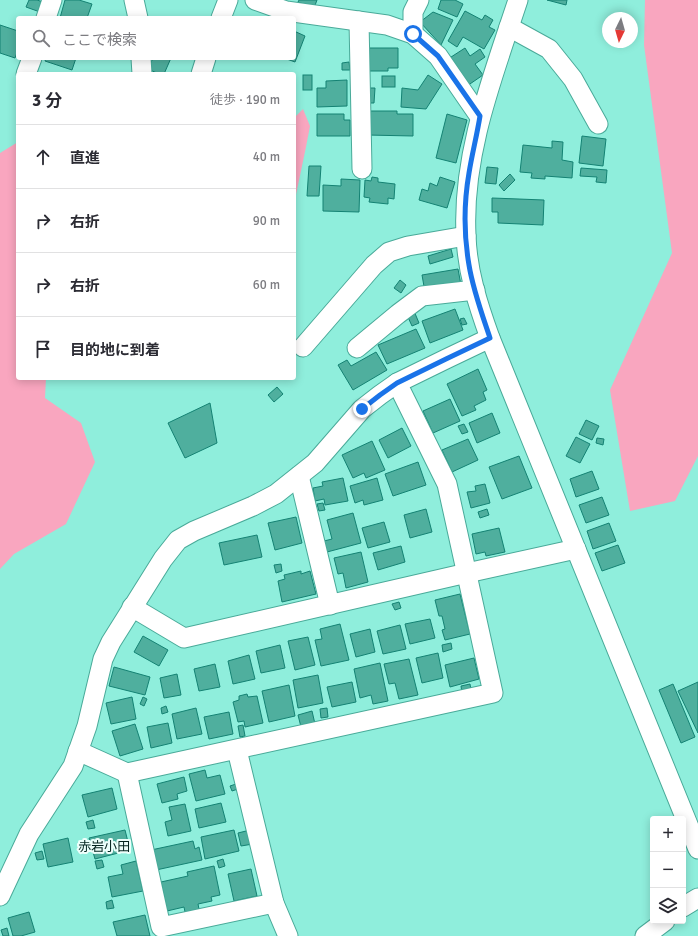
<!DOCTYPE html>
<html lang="ja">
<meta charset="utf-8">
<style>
:root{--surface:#fff;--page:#f7f7f7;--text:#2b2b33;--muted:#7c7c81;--line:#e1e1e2}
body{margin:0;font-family:Signika,"Noto Sans JP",sans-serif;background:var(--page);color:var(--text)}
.controls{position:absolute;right:12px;bottom:12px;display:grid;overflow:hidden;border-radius:4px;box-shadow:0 2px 10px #0003}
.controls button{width:36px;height:36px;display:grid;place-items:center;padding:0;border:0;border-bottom:1px solid var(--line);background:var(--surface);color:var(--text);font:20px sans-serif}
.compass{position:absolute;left:602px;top:12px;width:36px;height:36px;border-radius:50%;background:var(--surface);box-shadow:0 2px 10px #0003;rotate:185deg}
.stop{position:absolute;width:12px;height:12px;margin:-9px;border:3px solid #1a73e8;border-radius:50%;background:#fff}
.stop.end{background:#1a73e8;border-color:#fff;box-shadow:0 1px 4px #0008}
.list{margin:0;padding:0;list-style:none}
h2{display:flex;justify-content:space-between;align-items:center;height:52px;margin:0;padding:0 16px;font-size:17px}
h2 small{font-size:13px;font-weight:400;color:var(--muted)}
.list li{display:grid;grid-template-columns:26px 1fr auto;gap:12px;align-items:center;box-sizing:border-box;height:64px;padding:0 16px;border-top:1px solid var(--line)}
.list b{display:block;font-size:15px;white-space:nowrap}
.list em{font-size:13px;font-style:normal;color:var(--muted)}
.icon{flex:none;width:22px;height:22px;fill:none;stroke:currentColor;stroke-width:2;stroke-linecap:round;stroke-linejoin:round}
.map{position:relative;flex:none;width:698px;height:936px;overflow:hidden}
.search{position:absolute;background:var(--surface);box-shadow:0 2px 10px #0003;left:16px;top:16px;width:280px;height:44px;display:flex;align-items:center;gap:10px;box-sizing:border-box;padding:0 14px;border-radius:4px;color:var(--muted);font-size:15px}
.panel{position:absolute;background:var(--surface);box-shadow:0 2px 10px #0003;left:16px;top:72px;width:280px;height:308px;border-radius:4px}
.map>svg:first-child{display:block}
.green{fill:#f9a6bf}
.building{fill:#4faf9e;stroke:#148273}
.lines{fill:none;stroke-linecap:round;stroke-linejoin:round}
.minor-casing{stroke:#49aa99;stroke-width:21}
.minor{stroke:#fff;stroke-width:19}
.route{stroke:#1a73e8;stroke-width:5}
.labels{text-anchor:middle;stroke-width:4;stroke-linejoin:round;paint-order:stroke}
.quarter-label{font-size:13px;fill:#04241f;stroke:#edfffb}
</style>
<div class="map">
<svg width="698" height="936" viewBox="0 0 698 936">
<rect width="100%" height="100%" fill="#8feedc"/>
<g class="green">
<polygon points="645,0 698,0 698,456 675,501 630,511 610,390 672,253 644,45"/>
<polygon points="303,109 310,126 306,147 294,204 294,118"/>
<polygon points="18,142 18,378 46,378 45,398 81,423 95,462 66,524 14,554 0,569 0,153"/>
</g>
<g class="building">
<polygon points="29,0 37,0 43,2 40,12 26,7"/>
<polygon points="65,0 79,0 92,4 87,18 60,18"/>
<polygon points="299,0 317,0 314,8 298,2"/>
<polygon points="441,0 455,0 463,4 457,17 438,9"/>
<polygon points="547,0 567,0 566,5"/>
<polygon points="465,11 482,20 485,15 493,20 489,27 495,30 484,49 463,37 457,47 448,41"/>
<polygon points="433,12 453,20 441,45 420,22"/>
<polygon points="0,25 18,31 18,50 15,58 0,53"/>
<polygon points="294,31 305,36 295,62 284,58 294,58"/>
<polygon points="368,48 398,48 398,68 388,68 388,71 368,71"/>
<polygon points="465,48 470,56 480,49 485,57 475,64 483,75 467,86 448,59"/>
<polygon points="46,58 76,58 72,70 45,61"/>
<polygon points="153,58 171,58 164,74 159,74 148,69"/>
<polygon points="349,62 350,70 342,70 342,63"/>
<rect x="303" y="75" width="9" height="15"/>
<polygon points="428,75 442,84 426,109 401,107 402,88 418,90"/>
<rect x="382" y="76" width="13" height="11"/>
<polygon points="347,80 347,106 317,107 317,88 326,88 326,81"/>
<polygon points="367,88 375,88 374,103 366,103"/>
<polygon points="367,111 397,111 397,114 413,114 413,136 367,135"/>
<polygon points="317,114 344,114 344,120 350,120 350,136 317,136"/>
<polygon points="447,114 467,120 456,163 436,158"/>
<polygon points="582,136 606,139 603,166 579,163"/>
<polygon points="552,141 563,142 562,160 573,162 572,178 545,176 545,179 531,178 532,173 520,172 523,145 552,148"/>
<polygon points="309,166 321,166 319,196 307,196"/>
<polygon points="487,167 498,168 496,184 485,183"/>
<polygon points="581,168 607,170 606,183 596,182 597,177 580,176"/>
<polygon points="510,174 515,180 504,191 499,185"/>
<polygon points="372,177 378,178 378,182 395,184 394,199 388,198 388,204 369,202 370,198 364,197 365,180 371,181"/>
<polygon points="440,177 455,182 447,208 419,200 422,189 428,191 430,183 437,186"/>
<polygon points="341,179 360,180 359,212 323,211 323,185 341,186"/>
<polygon points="492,198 544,200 543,225 498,223 498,212 492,212"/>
<polygon points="451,249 453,257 430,264 428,256"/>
<polygon points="458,269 461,285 425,292 422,275"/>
<polygon points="400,280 406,285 401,293 394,288"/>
<polygon points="455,309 463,330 430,343 422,321"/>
<polygon points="414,311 419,323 412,326 407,315"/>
<polygon points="464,318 467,324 462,325 460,319"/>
<polygon points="416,329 425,348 387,364 378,345"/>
<polygon points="376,352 387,370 353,390 338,365 347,360 351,366"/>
<polygon points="478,369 487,390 483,392 486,400 474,406 476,410 462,416 447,384"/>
<polygon points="277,387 283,394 274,402 268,395"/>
<polygon points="450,399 460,421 433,433 423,411"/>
<polygon points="210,403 217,443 185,458 168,423"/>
<polygon points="492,413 500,433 477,443 469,423"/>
<polygon points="586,420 599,426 592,440 579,434"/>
<polygon points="464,424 468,432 462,434 458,426"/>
<polygon points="402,428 411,446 388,458 379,440"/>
<polygon points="576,437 590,444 580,463 566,456"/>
<polygon points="597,438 604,439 603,445 596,443"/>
<polygon points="468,439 478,460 452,472 442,450"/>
<polygon points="372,441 385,470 366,478 364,473 353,478 342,455"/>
<polygon points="519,456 532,488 502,499 489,467"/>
<polygon points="418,462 426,485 393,496 385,474"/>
<polygon points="592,471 599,489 576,497 570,479"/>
<polygon points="343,478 348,501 325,505 324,499 315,501 313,488 323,486 322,482"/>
<polygon points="377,478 383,500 364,505 363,500 355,503 350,486"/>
<polygon points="485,484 490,503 471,508 467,492 476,491 475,486"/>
<polygon points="602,497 609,515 586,523 579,505"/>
<polygon points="323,503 325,510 319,511 317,504"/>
<polygon points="426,509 432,532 410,538 404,515"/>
<polygon points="487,509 489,515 480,518 478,512"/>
<polygon points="353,513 361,543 327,552 324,541 332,539 327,520"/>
<polygon points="296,517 302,543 275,550 268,523"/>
<polygon points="384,522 390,542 368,548 362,528"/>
<polygon points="609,523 616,541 593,549 587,531"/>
<polygon points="499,528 505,552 486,556 485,552 476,554 472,534"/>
<polygon points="257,535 262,557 224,565 219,543"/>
<polygon points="618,545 625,563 602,571 595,553"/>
<polygon points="401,546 405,562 378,570 373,553"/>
<polygon points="361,552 368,582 346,588 343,573 338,574 334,558"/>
<polygon points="281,564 282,571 276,573 274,565"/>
<polygon points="301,571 301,574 310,571 316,594 282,602 278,581 285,579 284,575"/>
<polygon points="460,594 470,634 445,640 442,630 445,629 442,616 439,616 435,600"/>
<polygon points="399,602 401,608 395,610 392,604"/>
<polygon points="430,619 435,638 410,644 405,624"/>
<polygon points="340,624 349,660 321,666 315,640 322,639 320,629"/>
<polygon points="400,625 406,649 383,654 377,631"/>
<polygon points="370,629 375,652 356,657 350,634"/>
<polygon points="143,636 168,650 159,666 134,652"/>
<polygon points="308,637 315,665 295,670 288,641"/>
<polygon points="451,643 452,649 443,652 442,645"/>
<polygon points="280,645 285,668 261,673 256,651"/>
<polygon points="438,653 443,678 422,683 416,658"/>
<polygon points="249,655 255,679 233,684 228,661"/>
<polygon points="474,658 479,679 450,687 445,665"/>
<polygon points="409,659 418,695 399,699 395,683 389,684 384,664"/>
<polygon points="380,663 388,701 373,704 371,695 360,698 354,669"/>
<polygon points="215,664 220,687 199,691 194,669"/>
<polygon points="114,667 150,677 145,695 109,686"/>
<polygon points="177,674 181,695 164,698 160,678"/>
<polygon points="318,675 323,703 298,708 293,680"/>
<polygon points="352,682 356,702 332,707 327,687"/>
<polygon points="698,682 698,733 678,691"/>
<polygon points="470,684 471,690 462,693 461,686"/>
<polygon points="673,684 695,737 681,743 659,690"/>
<polygon points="289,685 295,716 269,722 262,691"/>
<polygon points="247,694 248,697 257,696 263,723 245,727 244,721 238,722 233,702 239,700 239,696"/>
<polygon points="132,697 136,719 111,724 106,703"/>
<polygon points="143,697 147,699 144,706 140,704"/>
<polygon points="166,706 168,712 162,714 161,708"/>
<polygon points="196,708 202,734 177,739 172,714"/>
<polygon points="327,708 328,717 321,718 320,709"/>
<polygon points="312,711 315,724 301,727 298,715"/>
<polygon points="229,712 233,734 209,739 204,717"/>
<polygon points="168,723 172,743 151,748 147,727"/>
<polygon points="135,724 143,749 120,756 112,731"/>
<polygon points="243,725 245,736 240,737 238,726"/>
<polygon points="205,770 207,778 220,775 225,794 196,801 189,774"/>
<polygon points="184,777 187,791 177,794 178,799 162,803 157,784"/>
<polygon points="236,784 238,789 232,791 230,786"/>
<polygon points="112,788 117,809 88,817 82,795"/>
<polygon points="221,803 226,822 199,828 195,809"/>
<polygon points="185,804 191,831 168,836 165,822 172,820 169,807"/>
<polygon points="93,820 95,828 88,829 86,822"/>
<polygon points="125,830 130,850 95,859 89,838"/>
<polygon points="234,830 239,851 205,859 201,837"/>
<polygon points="250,830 253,844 241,846 238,833"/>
<polygon points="68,838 73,862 48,867 43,844"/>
<polygon points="193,841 195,849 199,847 202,860 156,870 151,850"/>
<polygon points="42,851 44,859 37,860 35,853"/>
<polygon points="223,859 225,866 219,868 217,861"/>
<polygon points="102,860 104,867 97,869 95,861"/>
<polygon points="136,861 143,891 112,897 108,877 123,874 121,865"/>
<polygon points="214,866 220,895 211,897 212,901 198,904 200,914 186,917 184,907 167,911 161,882 188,876 187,872"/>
<polygon points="251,869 257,896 234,901 228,874"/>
<polygon points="112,900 114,908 107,909 106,902"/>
<polygon points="29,912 35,932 21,936 13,936 8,918"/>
<polygon points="145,915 150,936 117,936 113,922"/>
<polygon points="7,928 9,936 3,936 1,930"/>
</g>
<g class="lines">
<g class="minor-casing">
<g id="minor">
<polyline points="134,0 138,18"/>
<polyline points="255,0 286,11 387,25 413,34 438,56 480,117"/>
<path d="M518,0c-25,76 -56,154 -52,235 1,36 12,70 24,103l208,511"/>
<polyline points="46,18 52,0"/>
<polyline points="221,18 228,0"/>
<polyline points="359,21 362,169"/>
<polyline points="509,27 549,49 573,79 598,124"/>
<polyline points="413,34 413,12 419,0"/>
<polyline points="141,58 142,74"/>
<polyline points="26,74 32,58"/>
<polyline points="201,74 206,58"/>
<polyline points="303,347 374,265 389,252 408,246 466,236"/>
<polyline points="357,348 398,314 422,296 475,290"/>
<polyline points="299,476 330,605"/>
<polyline points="132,607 184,638 467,573 576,549"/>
<polyline points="237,750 274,903 288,936"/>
<polyline points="78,751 127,773 493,693 447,484 397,383"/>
<polyline points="127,773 161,927 274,903"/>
<polyline points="0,896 29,834 73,766 87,726 103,659 111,642 163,559 178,540 194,531 253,506 276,494 315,463 362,409 380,395 397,383 446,359 490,338"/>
<polyline points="683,907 698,898"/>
<polyline points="645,936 665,921"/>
</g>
</g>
<use href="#minor" class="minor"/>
</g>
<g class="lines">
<path class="route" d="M362,409l18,-14 17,-12 49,-24 44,-21c-8,-24 -17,-48 -21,-73 -5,-29 -5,-63 0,-92 3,-19 8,-38 11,-57l-42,-60 -25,-22"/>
</g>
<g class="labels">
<g class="quarter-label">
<text x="104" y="851">赤岩小田</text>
</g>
</g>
</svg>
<div class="controls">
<button>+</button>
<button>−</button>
<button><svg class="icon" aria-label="layers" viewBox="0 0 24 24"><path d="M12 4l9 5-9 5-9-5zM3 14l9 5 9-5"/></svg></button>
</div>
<svg class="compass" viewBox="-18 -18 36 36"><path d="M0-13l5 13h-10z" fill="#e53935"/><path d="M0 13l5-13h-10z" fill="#7c7c81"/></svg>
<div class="stop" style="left:413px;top:34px"></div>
<div class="stop end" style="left:362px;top:409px"></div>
<div class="search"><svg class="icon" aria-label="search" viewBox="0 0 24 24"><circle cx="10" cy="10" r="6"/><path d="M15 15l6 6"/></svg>ここで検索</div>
<section class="panel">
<h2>3 分<small>徒歩 · 190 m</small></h2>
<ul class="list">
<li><svg class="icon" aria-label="ahead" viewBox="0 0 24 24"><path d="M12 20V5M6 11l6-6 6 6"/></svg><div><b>直進</b></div><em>40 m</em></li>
<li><svg class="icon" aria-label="right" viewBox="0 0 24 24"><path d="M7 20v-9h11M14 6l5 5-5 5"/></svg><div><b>右折</b></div><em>90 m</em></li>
<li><svg class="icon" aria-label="right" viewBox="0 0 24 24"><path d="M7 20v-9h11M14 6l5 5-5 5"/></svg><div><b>右折</b></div><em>60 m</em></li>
<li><svg class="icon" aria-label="arrive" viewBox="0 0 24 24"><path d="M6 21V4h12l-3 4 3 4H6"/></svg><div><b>目的地に到着</b></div></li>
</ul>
</section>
</div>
